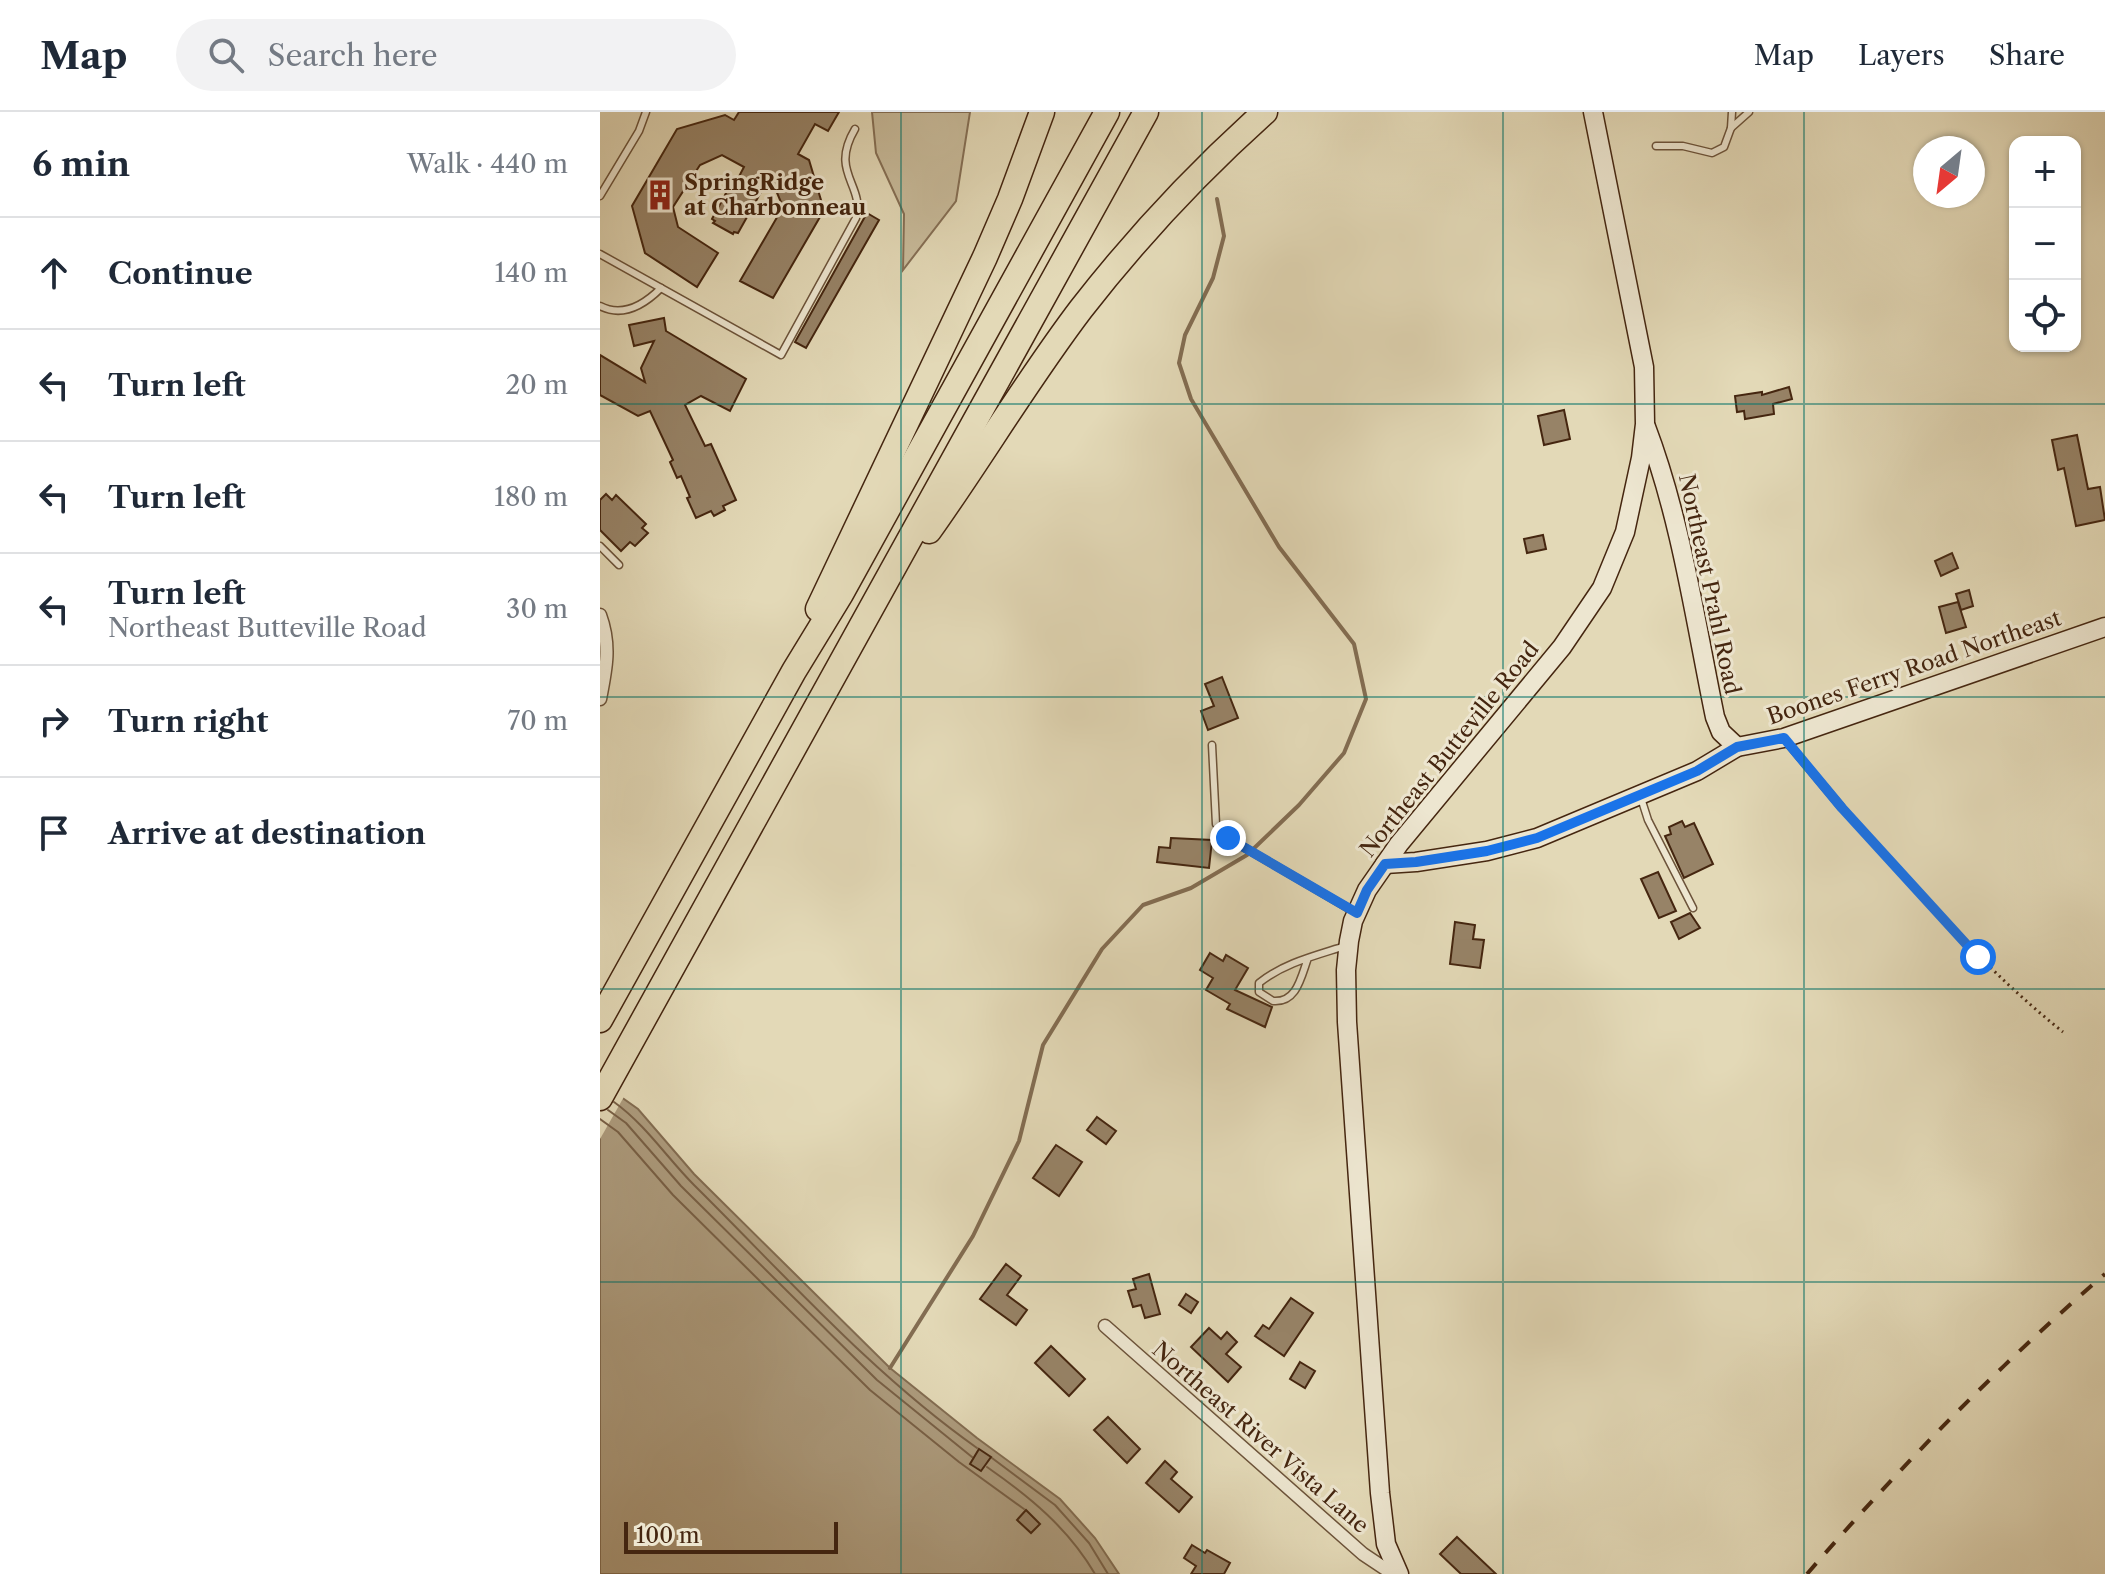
<!DOCTYPE html>
<meta charset="utf-8">
<style>
:root{--surface:#fff;--page:#f2f2f3;--text:#1f2937;--muted:#747a83;--line:#e0e1e3}
body{margin:0;font-family:"Libre Caslon Text",serif;background:var(--page);color:var(--text)}
.controls{position:absolute;right:24px;top:24px;display:grid;overflow:hidden;border-radius:16px;box-shadow:0 2px 6px #0004}
.controls button{width:72px;height:72px;display:grid;place-items:center;padding:0;border:0;border-bottom:2px solid var(--line);background:var(--surface);color:var(--text);font:40px sans-serif}
.compass{position:absolute;left:1313px;top:24px;width:72px;height:72px;border-radius:50%;background:var(--surface);box-shadow:0 2px 6px #0004;rotate:209deg}
.scale{position:absolute;left:24px;bottom:20px;width:214px;box-sizing:border-box;padding-left:8px;border:4px solid #452610;border-top:0;font-size:22px;line-height:28px;white-space:nowrap;color:#452610;-webkit-text-stroke:6px #ede6d0;paint-order:stroke}
.stop{position:absolute;width:24px;height:24px;margin:-18px;border:6px solid #1a73e8;border-radius:50%;background:#fff}
.stop.end{background:#1a73e8;border-color:#fff;box-shadow:0 2px 8px #0008}
.list{margin:0;padding:0;list-style:none}
h2{display:flex;justify-content:space-between;align-items:center;height:104px;margin:0;padding:0 32px;font-size:34px}
h2 small{font-size:26px;font-weight:400;color:var(--muted)}
.list li{display:grid;grid-template-columns:52px 1fr auto;gap:24px;align-items:center;box-sizing:border-box;height:112px;padding:0 32px;border-top:2px solid var(--line)}
.list b{display:block;font-size:30px;white-space:nowrap}
.list p{margin:0;font-size:26px;white-space:nowrap;color:var(--muted)}
.list em{font-size:26px;font-style:normal;color:var(--muted)}
.icon{flex:none;width:44px;height:44px;fill:none;stroke:currentColor;stroke-width:2;stroke-linecap:round;stroke-linejoin:round}
.map{position:relative;flex:none;width:1505px;height:1462px;overflow:hidden}
header{display:flex;align-items:center;gap:48px;box-sizing:border-box;height:112px;padding:0 40px;background:var(--surface);border-bottom:2px solid var(--line)}
header strong{font-size:38px}
nav{display:flex;gap:44px;margin-inline-start:auto;font-size:28px}
.search{width:560px;height:72px;background:var(--page);display:flex;align-items:center;gap:20px;box-sizing:border-box;padding:0 28px;border-radius:44px;color:var(--muted);font-size:30px}
main{display:flex}
aside{flex:1;background:var(--surface)}
.map>svg:first-child{display:block}
.green{fill:#c8bb9b;stroke:#867056;stroke-width:2}
.water{fill:#ad9c7e;stroke:#836d52;stroke-width:2}
.pier{fill:#e3d9b7}
.lines{fill:none;stroke-linecap:round;stroke-linejoin:round}
.shore{stroke:#796147;stroke-width:2}
.stream{stroke:#836d52;stroke-width:4}
.building{fill:#978367;stroke:#452610;stroke-width:2}
.lane-casing{stroke:#6c533a;stroke-width:9}
.street-casing{stroke:#6c533a;stroke-width:15}
.secondary-casing{stroke:#452610;stroke-width:21}
.highway-casing{stroke:#452610;stroke-width:27}
.path{stroke:#452610;stroke-width:3;stroke-dasharray:2 4;stroke-linecap:butt}
.lane{stroke:#ede6d0;stroke-width:6}
.street{stroke:#ede6d0;stroke-width:12}
.secondary{stroke:#ede6d0;stroke-width:18}
.highway{stroke:#e3d9b7;stroke-width:24}
.rail{stroke:#452610;stroke-width:4;stroke-dasharray:14 14;stroke-linecap:butt}
.route{stroke:#1a73e8;stroke-width:10}
.grid{fill:none;stroke:#0f766e;stroke-width:2;stroke-opacity:0.55}
.labels{text-anchor:middle;stroke-width:6;stroke-linejoin:round;paint-order:stroke}
.poi-label{font-size:22px;font-weight:bold;fill:#452610;stroke:#ede6d0;text-anchor:start}
.street-label{font-size:22px;fill:#452610;stroke:#ede6d0}
</style>
<header>
<strong>Map</strong>
<div class="search"><svg class="icon" aria-label="search" viewBox="0 0 24 24"><circle cx="10" cy="10" r="6"/><path d="M15 15l6 6"/></svg>Search here</div>
<nav><a>Map</a><a>Layers</a><a>Share</a></nav>
</header>
<main>
<aside>
<h2>6 min<small>Walk · 440 m</small></h2>
<ul class="list">
<li><svg class="icon" aria-label="ahead" viewBox="0 0 24 24"><path d="M12 20V5M6 11l6-6 6 6"/></svg><div><b>Continue</b></div><em>140 m</em></li>
<li><svg class="icon" aria-label="left" viewBox="0 0 24 24"><path d="M17 20v-9H6M10 6l-5 5 5 5"/></svg><div><b>Turn left</b></div><em>20 m</em></li>
<li><svg class="icon" aria-label="left" viewBox="0 0 24 24"><path d="M17 20v-9H6M10 6l-5 5 5 5"/></svg><div><b>Turn left</b></div><em>180 m</em></li>
<li><svg class="icon" aria-label="left" viewBox="0 0 24 24"><path d="M17 20v-9H6M10 6l-5 5 5 5"/></svg><div><b>Turn left</b><p>Northeast Butteville Road</p></div><em>30 m</em></li>
<li><svg class="icon" aria-label="right" viewBox="0 0 24 24"><path d="M7 20v-9h11M14 6l5 5-5 5"/></svg><div><b>Turn right</b></div><em>70 m</em></li>
<li><svg class="icon" aria-label="arrive" viewBox="0 0 24 24"><path d="M6 21V4h12l-3 4 3 4H6"/></svg><div><b>Arrive at destination</b></div></li>
</ul>
</aside>
<div class="map">
<svg width="1505" height="1462" viewBox="0 0 1505 1462">
<rect width="100%" height="100%" fill="#e3d9b7"/>
<filter id="stains"><feTurbulence type="fractalNoise" baseFrequency=".0025" numOctaves="4"/><feColorMatrix values="0 0 0 0 .2 0 0 0 0 .09 0 0 0 0 .02 0 0 0 .5 -.17"/></filter>
<radialGradient id="worn" r=".72"><stop offset=".6" stop-color="#630" stop-opacity="0"/><stop offset="1" stop-color="#630" stop-opacity=".3"/></radialGradient>
<polygon class="green" points="272,0 370,0 356,89 303,158 304,102 276,41"/>
<polygon class="water" points="0,970 38,997 94,1062 290,1256 377,1326 460,1387 495,1426 519,1462 0,1462"/>
<polygon class="pier" points="0,966 25,983 0,1027"/>
<g class="lines">
<g class="shore">
<path d="M14,990c32,23 53,56 80,83 91,90 178,189 283,263"/>
<polyline points="8,998 26,1011 81,1074 277,1268 372,1345"/>
<polyline points="0,1007 18,1020 73,1083 270,1278 359,1350 424,1397"/>
<polyline points="392,1346 455,1393 489,1431 508,1462"/>
<path d="M387,1355c43,30 81,61 108,107"/>
</g>
<polyline class="stream" points="290,1256 373,1124 419,1029 443,933 502,837 543,793 591,776 647,743 699,693 744,641 766,587 754,532 679,435 591,287 579,251 585,223 613,166 624,124 617,87"/>
</g>
<g class="building">
<polygon points="139,0 239,0 228,19 215,12 198,42 209,48 224,98 173,186 140,169 183,95 170,64 138,121 134,120 133,122 113,111 115,109 112,107 131,72 134,74 144,55 122,43 100,53 73,95 78,115 118,141 97,175 45,141 32,94 77,17 125,3 134,8"/>
<polygon points="267,101 279,108 206,236 195,230"/>
<polygon points="64,206 66,219 146,267 130,299 101,284 85,293 105,334 111,332 136,388 123,394 125,398 114,404 111,399 96,406 87,386 90,385 81,364 77,366 70,350 73,348 50,299 38,304 0,283 0,243 45,270 41,256 54,229 34,234 29,213"/>
<polygon points="1189,275 1192,287 1173,292 1174,302 1145,307 1144,299 1137,300 1135,284 1162,280 1162,283"/>
<polygon points="964,298 970,327 944,333 938,304"/>
<polygon points="1477,323 1488,377 1500,375 1505,408 1476,414 1464,356 1458,358 1452,328"/>
<polygon points="6,382 12,388 16,383 46,412 42,416 48,421 35,434 30,430 21,439 0,418 0,388"/>
<polygon points="943,423 946,437 927,441 924,427"/>
<polygon points="1352,441 1358,456 1341,464 1335,449"/>
<polygon points="1369,478 1373,494 1361,498 1356,482"/>
<polygon points="1358,490 1366,515 1346,521 1339,495"/>
<polygon points="622,565 638,606 608,618 601,599 614,594 605,572"/>
<polygon points="1082,709 1085,715 1094,711 1113,752 1084,766 1065,724 1071,722 1069,715"/>
<polygon points="571,726 612,728 609,756 557,750 559,735 570,736"/>
<polygon points="1058,760 1076,799 1059,806 1041,767"/>
<polygon points="1090,801 1100,816 1079,827 1071,810"/>
<polygon points="855,810 875,813 873,827 884,828 880,856 850,852"/>
<polygon points="610,841 623,849 626,843 648,856 635,878 672,895 665,915 627,897 630,892 606,878 613,866 600,858"/>
<polygon points="497,1005 516,1019 506,1032 487,1018"/>
<polygon points="456,1033 482,1050 459,1084 433,1066"/>
<polygon points="406,1152 421,1164 407,1183 427,1198 416,1213 380,1187"/>
<polygon points="549,1162 560,1202 545,1206 541,1193 533,1195 528,1179 536,1177 533,1167"/>
<polygon points="586,1182 598,1190 591,1201 579,1193"/>
<polygon points="691,1186 713,1201 684,1244 655,1224 663,1213 669,1217"/>
<polygon points="609,1216 621,1227 627,1220 637,1230 626,1242 641,1255 628,1270 591,1235"/>
<polygon points="451,1234 485,1267 469,1284 435,1251"/>
<polygon points="700,1250 715,1259 705,1276 690,1267"/>
<polygon points="508,1305 540,1337 527,1351 494,1318"/>
<polygon points="379,1337 391,1345 381,1359 370,1352"/>
<polygon points="565,1349 577,1360 571,1367 592,1385 579,1400 546,1371"/>
<polygon points="426,1398 440,1412 431,1421 417,1408"/>
<polygon points="857,1425 896,1462 861,1462 840,1442"/>
<polygon points="592,1433 605,1441 607,1438 630,1451 624,1462 591,1462 596,1454 584,1446"/>
</g>
<g class="lines">
<g class="lane-casing">
<g id="lane">
<polyline points="1131,16 1149,0"/>
<polyline points="1056,34 1083,34 1112,41 1124,35 1131,16 1132,0"/>
<polyline points="0,84 39,19 46,0"/>
<path d="M0,142l181,101 75,-137c9,-34 -27,-45 -1,-89"/>
<path d="M0,194c23,12 45,-2 61,-18"/>
<polyline points="0,434 19,453"/>
<polyline points="1186,629 1242,696"/>
<polyline points="612,633 616,712 628,726 753,799"/>
<polyline points="1041,686 1048,708 1093,796"/>
<path d="M708,846c-7,19 -11,45 -35,43l-14,-9v-9c25,-20 55,-27 86,-37"/>
</g>
</g>
<g class="street-casing">
<g id="street">
<path d="M0,503c11,30 6,54 0,84"/>
<polyline points="505,1214 763,1442 793,1462"/>
</g>
</g>
<g class="secondary-casing">
<g id="secondary">
<path d="M1046,315c35,92 49,193 69,290l6,15 16,15"/>
<polyline points="785,752 816,750 887,739 937,726 1097,659 1137,635 1184,626 1505,515"/>
<polyline points="799,1462 786,1432 780,1381 747,910 746,858 749,829 753,809 767,778 799,732 962,535 1002,476 1025,420 1041,346 1045,312 1044,255 993,0"/>
</g>
</g>
<g class="highway-casing">
<g id="highway">
<path d="M329,419c52,-73 98,-151 152,-222 56,-72 117,-137 184,-197"/>
<polyline points="218,497 385,145 410,87 442,0"/>
<polyline points="0,908 194,559 241,482 507,0"/>
<polyline points="0,986 546,0"/>
</g>
</g>
<path class="path" d="M1247,702c69,76 136,154 216,218"/>
<use href="#lane" class="lane"/>
<use href="#street" class="street"/>
<use href="#secondary" class="secondary"/>
<use href="#highway" class="highway"/>
<path class="rail" d="M1207,1462c93,-107 191,-208 298,-300"/>
</g>
<g class="lines">
<polyline class="route" points="628,726 757,801 767,778 785,752 816,750 887,739 937,726 1097,659 1137,635 1184,626 1242,696 1378,845"/>
</g>
<path class="grid" d="M301,0v1462M602,0v1462M903,0v1462M1204,0v1462M0,292h1505M0,585h1505M0,877h1505M0,1170h1505"/>
<defs>
<g id="building-bare" transform="scale(2.4)"><path d="M-4-6H4V6H1V3H-1V6H-4ZM-2.5-4.3h1.7v1.8h-1.7ZM.8-4.3h1.7v1.8H.8ZM-2.5-1h1.7V.8h-1.7ZM.8-1h1.7V.8H.8Z" fill="#8f2418" stroke="#ede6d0" stroke-width="2.5" paint-order="stroke"/></g>
</defs>
<g fill-rule="evenodd">
<use href="#building-bare" x="60" y="83"/>
</g>
<g class="labels">
<g class="poi-label">
<text x="84" y="78">SpringRidge<tspan x="84" dy="25">at Charbonneau</tspan></text>
</g>
<g class="street-label">
<text transform="translate(1110 472) rotate(78)" y="8">Northeast Prahl Road</text>
<text transform="translate(1314 555) rotate(-19)" y="8">Boones Ferry Road Northeast</text>
<text transform="translate(849 637) rotate(-51)" y="8">Northeast Butteville Road</text>
<text transform="translate(661 1325) rotate(41)" y="8">Northeast River Vista Lane</text>
</g>
</g>
<rect width="100%" height="100%" filter="url(#stains)"/>
<rect width="100%" height="100%" fill="url(#worn)"/>
</svg>
<div class="controls">
<button>+</button>
<button>−</button>
<button><svg class="icon" aria-label="locate" viewBox="0 0 24 24"><circle cx="12" cy="12" r="6"/><path d="M12 2v4M12 18v4M2 12h4M18 12h4"/></svg></button>
</div>
<svg class="compass" viewBox="-18 -18 36 36"><path d="M0-13l5 13h-10z" fill="#e53935"/><path d="M0 13l5-13h-10z" fill="#747a83"/></svg>
<div class="scale">100 m</div>
<div class="stop" style="left:1378px;top:845px"></div>
<div class="stop end" style="left:628px;top:726px"></div>
</div>
</main>
